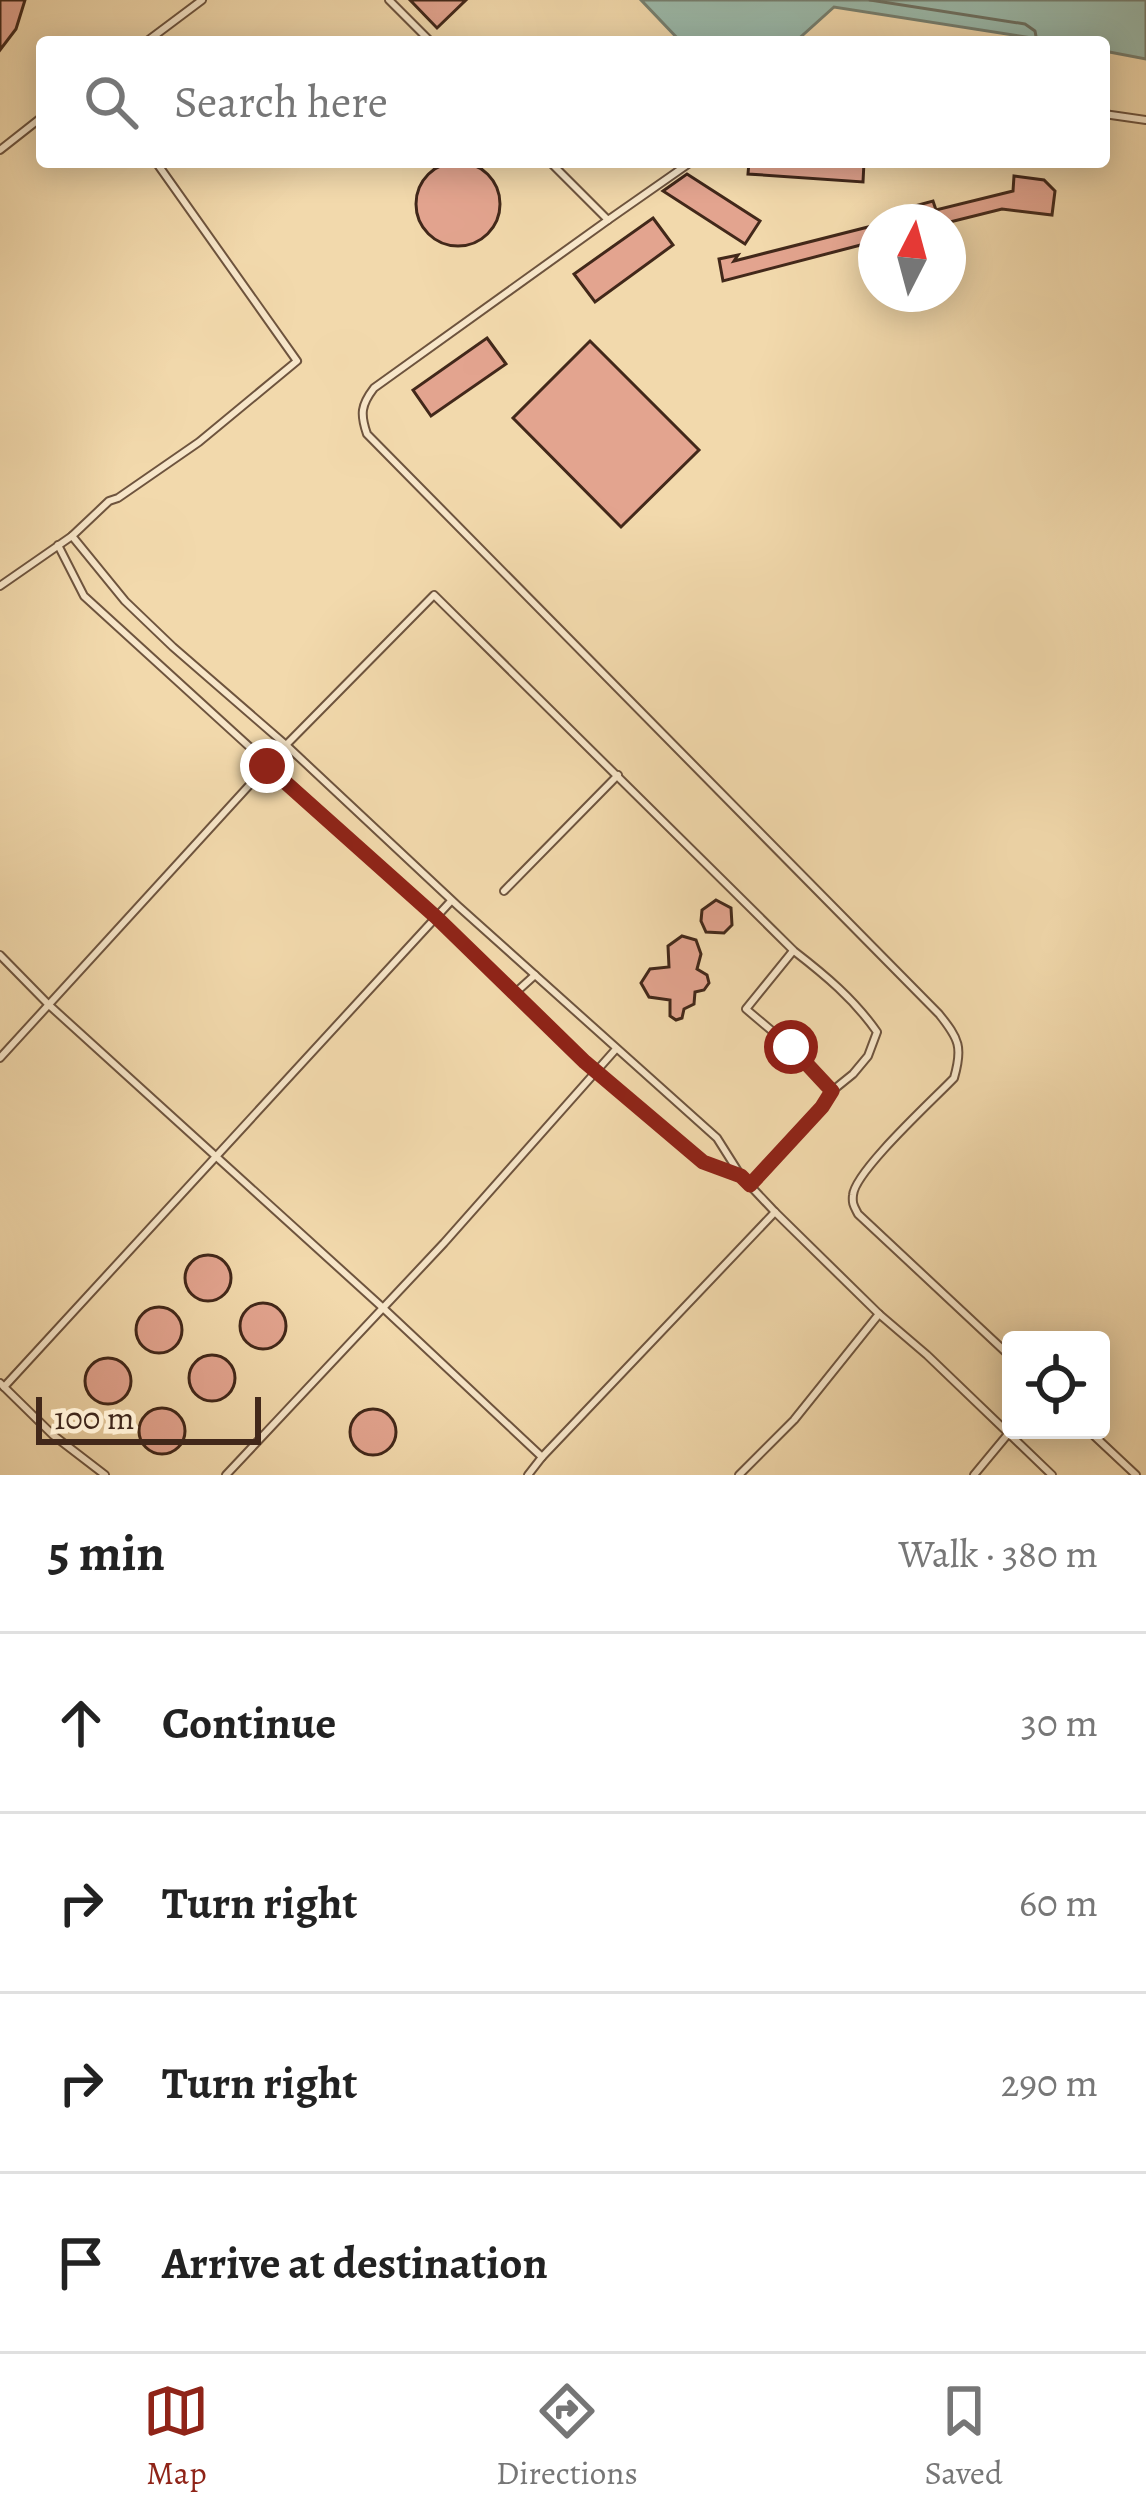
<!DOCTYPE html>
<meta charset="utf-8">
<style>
:root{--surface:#fff;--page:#f2f2f2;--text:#222;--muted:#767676;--line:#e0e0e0;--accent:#8f2418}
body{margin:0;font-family:Alegreya,serif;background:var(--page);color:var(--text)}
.controls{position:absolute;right:36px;bottom:36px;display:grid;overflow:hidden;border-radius:12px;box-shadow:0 6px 30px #0003}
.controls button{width:108px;height:108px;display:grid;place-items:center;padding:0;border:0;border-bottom:3px solid var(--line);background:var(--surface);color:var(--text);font:60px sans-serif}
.compass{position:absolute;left:858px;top:204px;width:108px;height:108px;border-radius:50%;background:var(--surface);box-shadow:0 6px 30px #0003;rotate:6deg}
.scale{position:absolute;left:36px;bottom:30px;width:225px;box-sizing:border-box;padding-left:12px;border:6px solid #42281a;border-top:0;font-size:33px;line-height:42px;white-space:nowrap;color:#42281a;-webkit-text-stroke:9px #f7e6c9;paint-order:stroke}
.stop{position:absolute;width:36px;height:36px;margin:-27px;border:9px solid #8f2418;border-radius:50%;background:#fff}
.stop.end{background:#8f2418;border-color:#fff;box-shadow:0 3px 12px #0008}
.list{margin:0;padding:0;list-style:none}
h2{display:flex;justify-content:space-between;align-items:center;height:156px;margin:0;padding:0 48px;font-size:51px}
h2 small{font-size:39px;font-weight:400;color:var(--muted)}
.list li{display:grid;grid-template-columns:78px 1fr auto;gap:36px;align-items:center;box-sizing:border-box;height:180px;padding:0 48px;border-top:3px solid var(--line)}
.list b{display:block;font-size:45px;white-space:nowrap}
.list em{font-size:39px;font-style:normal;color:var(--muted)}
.icon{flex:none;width:66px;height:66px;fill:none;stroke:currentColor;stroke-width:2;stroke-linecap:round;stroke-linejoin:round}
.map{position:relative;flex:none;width:1146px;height:1475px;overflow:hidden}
.search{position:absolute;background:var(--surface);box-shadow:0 6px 30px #0003;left:36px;right:36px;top:36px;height:132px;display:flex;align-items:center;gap:30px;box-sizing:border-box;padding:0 42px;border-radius:12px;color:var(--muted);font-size:45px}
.sheet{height:876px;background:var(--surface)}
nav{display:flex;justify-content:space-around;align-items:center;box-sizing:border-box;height:168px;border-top:3px solid var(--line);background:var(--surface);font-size:33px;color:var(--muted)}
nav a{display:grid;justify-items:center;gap:6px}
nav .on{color:var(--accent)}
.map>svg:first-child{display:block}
.water{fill:#9bbaab;stroke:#778071;stroke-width:3}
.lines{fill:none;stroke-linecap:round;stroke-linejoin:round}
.shore{stroke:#6e7162;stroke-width:3}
.building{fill:#e3a48f;stroke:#42281a;stroke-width:3}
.lane-casing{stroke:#6e543e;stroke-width:10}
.lane{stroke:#f7e6c9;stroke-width:6}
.route{stroke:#8f2418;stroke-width:15}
</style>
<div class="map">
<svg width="1146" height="1475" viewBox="0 0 1146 1475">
<rect width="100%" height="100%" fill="#f2d9ac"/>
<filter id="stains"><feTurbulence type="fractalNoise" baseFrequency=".00167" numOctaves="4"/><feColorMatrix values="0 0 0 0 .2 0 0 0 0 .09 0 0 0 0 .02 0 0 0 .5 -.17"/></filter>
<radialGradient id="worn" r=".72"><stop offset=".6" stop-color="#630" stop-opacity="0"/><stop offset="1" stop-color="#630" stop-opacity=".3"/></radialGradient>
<polygon class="water" points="641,0 1146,0 1146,59 1104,51 1104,42 1058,42 834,7 795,42 681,42"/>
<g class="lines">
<polyline class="shore" points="870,0 1025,24 1035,31 1037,42"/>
</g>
<g class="building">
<polygon points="0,0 25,0 16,29 0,50"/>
<polygon points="410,0 466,0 437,28"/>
<circle cx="458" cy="204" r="42"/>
<polygon points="749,162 864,162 863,182 748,174"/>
<polygon points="687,174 760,221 745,244 663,191"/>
<polygon points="1014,176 1044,180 1055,191 1052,215 1002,209 950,222 907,222 906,218 909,217 907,208 933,201 936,210 1013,191"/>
<polygon points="653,218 673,245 595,302 574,274"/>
<polygon points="876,225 876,241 723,281 719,259 738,255 734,261"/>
<polygon points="487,338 506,364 431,416 413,390"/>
<polygon points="590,341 699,450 621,527 513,418"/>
<polygon points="716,900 731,908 732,925 724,933 706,932 701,921 702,910"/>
<polygon points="682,936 696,940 701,954 697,969 707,975 709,983 704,990 695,992 694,1004 684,1009 682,1018 676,1020 670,1016 670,1000 649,997 641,983 650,969 669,967 668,946"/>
<circle cx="208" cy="1278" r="23"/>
<circle cx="263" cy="1326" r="23"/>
<circle cx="159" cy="1330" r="23"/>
<circle cx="212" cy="1378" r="23"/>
<circle cx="108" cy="1381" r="23"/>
<circle cx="162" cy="1431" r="23"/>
<circle cx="373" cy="1432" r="23"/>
</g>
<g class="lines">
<g class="lane-casing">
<g id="lane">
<polyline points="389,0 431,42"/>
<polyline points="146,42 202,0"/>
<polyline points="1104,114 1146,120"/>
<polyline points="0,150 42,117"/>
<polyline points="550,162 608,220 691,162"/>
<path d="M608,220l-234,168c-13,17 -14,26 -7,46l572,580c20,25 24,33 15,64 -20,21 -99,93 -101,117 -1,9 1,11 5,19l153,143"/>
<polyline points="58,545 84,596 436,917 585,1062 703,1162 741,1176 717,1138 458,906 286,745 173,647 125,601 72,536"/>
<polyline points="0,586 72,536 109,501 118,498 199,442 297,361 156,162"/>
<polyline points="504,891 618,775"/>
<polyline points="793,951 746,1009 791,1047 832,1091"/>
<polyline points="0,955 49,1005 382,1307 542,1457"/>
<polyline points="514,994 535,975"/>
<path d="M0,1058l286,-313 148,-150 360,356c31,24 60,48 83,81l-9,24 -15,18 -21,17 -10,16 -72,78"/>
<polyline points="741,1176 775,1212 879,1314 927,1355 1052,1475"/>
<polyline points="0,1383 53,1435 105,1475"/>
<polyline points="4,1387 451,901"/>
<polyline points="1088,1430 1136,1475"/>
<polyline points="226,1475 444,1243 616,1049"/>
<polyline points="528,1475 542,1457 775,1212"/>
<polyline points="739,1475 794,1420 879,1314"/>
<polyline points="974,1475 1008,1434"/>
</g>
</g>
<use href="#lane" class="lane"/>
</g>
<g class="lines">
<polyline class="route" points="267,766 436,917 585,1062 703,1162 741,1176 750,1185 822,1107 832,1091 791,1047"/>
</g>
<rect width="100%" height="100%" filter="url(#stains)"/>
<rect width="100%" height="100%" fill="url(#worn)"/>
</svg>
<div class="controls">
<button><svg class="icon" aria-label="locate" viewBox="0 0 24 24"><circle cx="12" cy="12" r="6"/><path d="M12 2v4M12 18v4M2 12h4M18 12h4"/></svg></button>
</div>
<svg class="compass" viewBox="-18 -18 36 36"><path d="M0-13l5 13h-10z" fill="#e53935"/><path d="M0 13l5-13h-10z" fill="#767676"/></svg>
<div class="scale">100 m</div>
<div class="stop" style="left:791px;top:1047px"></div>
<div class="stop end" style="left:267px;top:766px"></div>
<div class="search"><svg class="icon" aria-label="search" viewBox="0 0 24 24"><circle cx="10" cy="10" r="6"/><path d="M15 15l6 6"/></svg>Search here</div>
</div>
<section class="sheet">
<h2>5 min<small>Walk · 380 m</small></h2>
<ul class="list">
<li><svg class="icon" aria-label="ahead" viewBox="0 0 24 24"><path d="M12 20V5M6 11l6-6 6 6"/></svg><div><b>Continue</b></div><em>30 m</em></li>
<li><svg class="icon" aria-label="right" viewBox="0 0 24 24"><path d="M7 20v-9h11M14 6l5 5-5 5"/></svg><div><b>Turn right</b></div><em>60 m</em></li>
<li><svg class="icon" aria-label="right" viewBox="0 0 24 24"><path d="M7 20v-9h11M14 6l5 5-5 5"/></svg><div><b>Turn right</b></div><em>290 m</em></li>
<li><svg class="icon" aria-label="arrive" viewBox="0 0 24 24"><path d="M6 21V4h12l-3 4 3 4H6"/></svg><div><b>Arrive at destination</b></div></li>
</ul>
</section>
<nav>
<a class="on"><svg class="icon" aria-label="map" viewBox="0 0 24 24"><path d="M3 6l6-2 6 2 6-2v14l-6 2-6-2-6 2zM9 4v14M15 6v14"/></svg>Map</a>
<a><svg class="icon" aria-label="directions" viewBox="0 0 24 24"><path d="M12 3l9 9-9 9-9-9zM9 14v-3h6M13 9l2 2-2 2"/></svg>Directions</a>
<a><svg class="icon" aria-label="saved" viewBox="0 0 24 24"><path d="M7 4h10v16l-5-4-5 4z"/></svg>Saved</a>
</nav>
